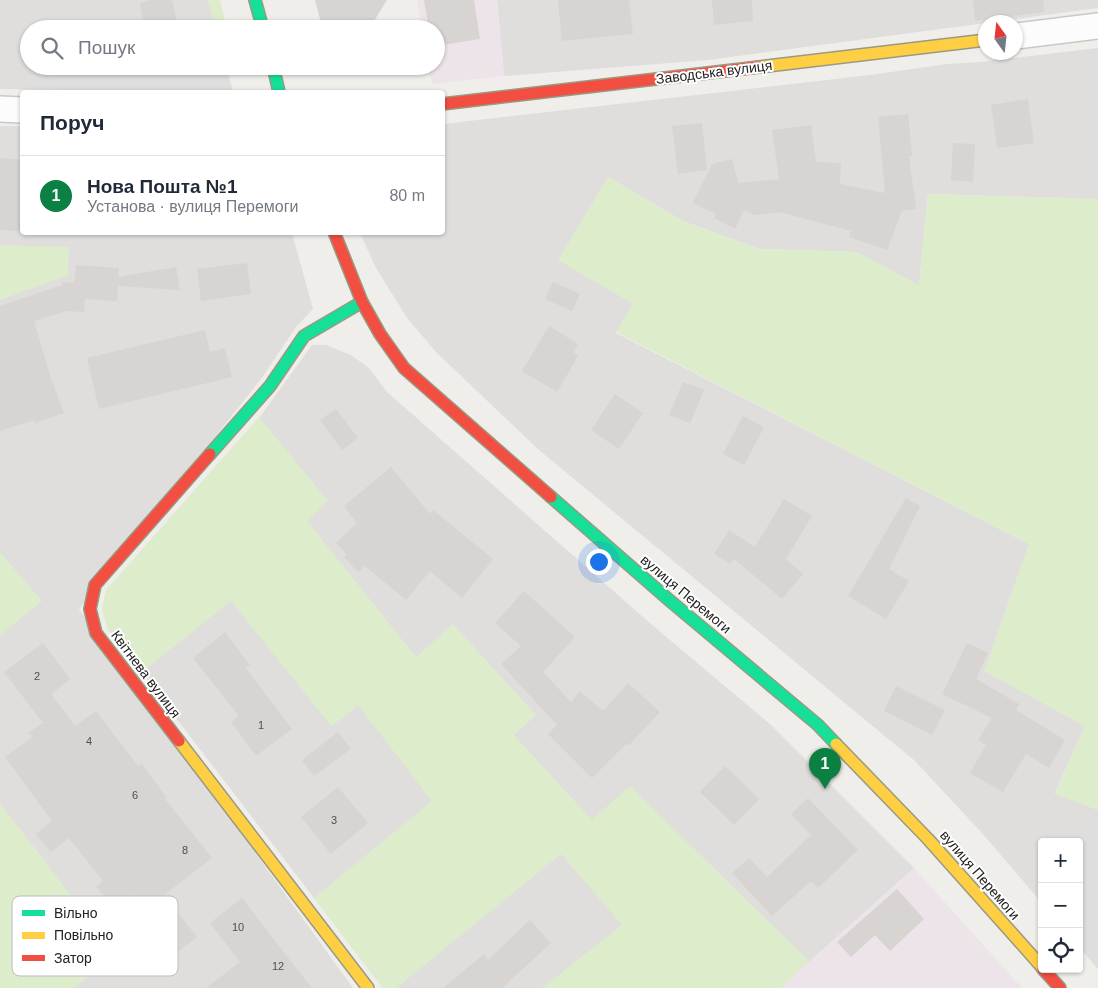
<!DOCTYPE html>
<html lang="uk">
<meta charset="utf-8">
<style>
:root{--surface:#fff;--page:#f6f6f7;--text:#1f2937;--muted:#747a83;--line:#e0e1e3;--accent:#0b8043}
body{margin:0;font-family:Helvetica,sans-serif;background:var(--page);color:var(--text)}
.controls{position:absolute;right:15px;bottom:15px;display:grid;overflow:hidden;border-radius:5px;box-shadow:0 1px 4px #0004}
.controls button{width:45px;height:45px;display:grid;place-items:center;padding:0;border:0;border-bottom:1px solid var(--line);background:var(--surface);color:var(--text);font:25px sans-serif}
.compass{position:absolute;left:978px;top:15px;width:45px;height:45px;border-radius:50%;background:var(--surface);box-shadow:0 1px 4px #0004;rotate:345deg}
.you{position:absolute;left:598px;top:561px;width:18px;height:18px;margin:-12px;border:4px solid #fff;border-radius:50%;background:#1a73e8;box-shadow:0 0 0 8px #1a73e833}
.badge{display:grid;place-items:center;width:32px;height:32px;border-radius:50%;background:var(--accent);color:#fff;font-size:16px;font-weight:700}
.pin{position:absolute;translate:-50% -41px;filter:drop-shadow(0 1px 2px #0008)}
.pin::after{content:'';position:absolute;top:26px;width:18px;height:15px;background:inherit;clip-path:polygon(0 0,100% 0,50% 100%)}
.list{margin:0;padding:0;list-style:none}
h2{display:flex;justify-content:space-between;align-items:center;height:65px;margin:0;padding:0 20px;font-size:21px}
h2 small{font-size:16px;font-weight:400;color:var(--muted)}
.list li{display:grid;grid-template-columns:32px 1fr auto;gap:15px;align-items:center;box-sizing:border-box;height:80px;padding:0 20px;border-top:1px solid var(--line)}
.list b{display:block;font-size:19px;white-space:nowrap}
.list p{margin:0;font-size:16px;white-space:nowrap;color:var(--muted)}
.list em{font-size:16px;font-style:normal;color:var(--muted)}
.icon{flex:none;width:28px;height:28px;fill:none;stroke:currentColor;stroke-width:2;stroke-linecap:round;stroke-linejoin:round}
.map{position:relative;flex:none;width:1098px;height:988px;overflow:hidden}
.search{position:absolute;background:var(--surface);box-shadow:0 1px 4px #0004;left:20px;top:20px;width:425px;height:55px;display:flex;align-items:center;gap:12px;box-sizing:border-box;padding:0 18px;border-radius:28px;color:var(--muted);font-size:19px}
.panel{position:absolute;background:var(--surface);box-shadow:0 1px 4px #0004;left:20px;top:90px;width:425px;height:145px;border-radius:5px}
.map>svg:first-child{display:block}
.residential{fill:#dfdedc}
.industrial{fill:#ede4e9}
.grass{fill:#ddeccb}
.building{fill:#d7d4d2}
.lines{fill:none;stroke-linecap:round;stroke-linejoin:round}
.street-casing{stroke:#c9c8c7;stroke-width:28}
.fast-casing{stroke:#999a82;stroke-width:14}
.slow-casing{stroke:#999a82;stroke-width:14}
.jam-casing{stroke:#999a82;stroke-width:14}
.street{stroke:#fdfcfc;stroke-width:25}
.fast{stroke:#16e098;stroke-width:11}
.slow{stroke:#ffcf43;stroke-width:11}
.jam{stroke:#f24e42;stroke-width:11}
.labels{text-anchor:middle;stroke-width:4;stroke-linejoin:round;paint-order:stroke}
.number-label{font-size:11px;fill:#4f4e4e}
.street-label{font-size:14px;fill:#222;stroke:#fff}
.key{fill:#fff;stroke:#bdbdbd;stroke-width:1}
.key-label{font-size:14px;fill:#222}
</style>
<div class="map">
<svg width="1098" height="988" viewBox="0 0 1098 988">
<rect width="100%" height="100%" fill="#f0eeeb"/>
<g class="residential">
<polygon points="0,0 208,0 216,29 29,29 29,66 226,66 233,92 0,89"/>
<polygon points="497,0 1098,0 1098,8 708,60 504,76"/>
<polygon points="1098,48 1098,199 928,194 919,286 857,252 759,249 683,221 608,177 633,304 616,333 1029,544 985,671 1085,726 1055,793 1098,810 1098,969 1079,947 1079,842 1042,842 1042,903 981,832 915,761 539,450 437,353 407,318 376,268 360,233 442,232 443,124 870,75 947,64 980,62"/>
<polygon points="0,126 22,126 22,232 292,233 313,309 296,327 261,379 79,609 353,988 73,988 116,954 0,804"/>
<polygon points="312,345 326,345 351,355 369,368 387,392 651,624 771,725 914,868 780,988 383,988 107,628"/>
</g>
<g class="industrial">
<polygon points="417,0 497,0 504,76 432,84 429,66 436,66 436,29 422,29"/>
<polygon points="914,868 1022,988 780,988"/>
</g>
<g class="grass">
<polygon points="208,0 220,0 227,29 216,29"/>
<polygon points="608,177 683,221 758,249 857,252 919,285 928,194 1098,199 1098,810 1055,794 1085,726 984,671 1029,544 616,332 633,304 558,260"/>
<polygon points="0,245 69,247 68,275 0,300"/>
<polygon points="259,417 328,501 307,521 416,657 453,624 536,715 514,735 592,820 630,786 809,961 780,988 542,988 622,925 561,854 396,988 383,988 314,898 432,801 358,705 332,727 231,601 141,673 107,628 102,609 106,590"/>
<polygon points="0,552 42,601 0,635"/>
<polygon points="0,804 116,954 73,988 0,988"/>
</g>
<g class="building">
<polygon points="151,0 172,0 178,29 145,29 140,3"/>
<polygon points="315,0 387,0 369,29 335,29 332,20 321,23"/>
<polygon points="424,0 474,0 480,39 436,46 436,29 429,29"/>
<polygon points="558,0 629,0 633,34 562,41"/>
<polygon points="712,0 752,0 753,21 714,25"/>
<polygon points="973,0 1043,0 1044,12 975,21"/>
<polygon points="1028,99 1034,143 997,148 991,105"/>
<polygon points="908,114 912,156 909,156 916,209 902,211 887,250 849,237 851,231 780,212 754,215 744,210 735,229 714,218 716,214 693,203 712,164 732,159 738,183 779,179 772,130 811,125 816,162 841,163 840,184 885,193 878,117"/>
<polygon points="702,123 707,170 678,174 672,126"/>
<polygon points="953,143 975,144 973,182 951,180"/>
<polygon points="0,158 22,160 22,231 0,230"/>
<polygon points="247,263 251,294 201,301 197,269"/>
<polygon points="76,265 119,268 118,277 176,267 180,290 118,286 117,301 85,299 84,312 66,311 34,321 51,379 64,413 35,423 34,420 0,431 0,306 62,285 62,282 74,283"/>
<polygon points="553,282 580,294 572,311 545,299"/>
<polygon points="549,326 578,344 573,352 578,356 557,392 522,371"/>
<polygon points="205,330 210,352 225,348 232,377 99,409 87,358"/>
<polygon points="683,382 704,390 690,423 669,415"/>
<polygon points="615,394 643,413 619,449 591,430"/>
<polygon points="336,409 358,438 342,450 320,420"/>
<polygon points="743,416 764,427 744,465 723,454"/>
<polygon points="391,467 430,514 433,510 493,559 462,598 430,571 406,600 365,566 358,572 344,557 347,554 336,543 357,523 344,506"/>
<polygon points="906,498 920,506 889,569 909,581 886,619 848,596"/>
<polygon points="784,499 812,516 786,559 803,574 782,599 734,559 730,564 714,554 729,530 755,547"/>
<polygon points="524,591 575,637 543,672 571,702 580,691 603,711 628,683 660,712 628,746 626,744 592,778 548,734 557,725 501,664 521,646 495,623"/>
<polygon points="225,632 250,665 246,668 292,729 256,756 231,722 239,716 193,658"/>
<polygon points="43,643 70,679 51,694 75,726 96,711 138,766 142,764 167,798 165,799 212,858 164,895 197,937 157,968 137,943 155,928 129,895 113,908 96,886 103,881 69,838 51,852 36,834 52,821 5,757 32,737 28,733 43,723 4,672"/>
<polygon points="967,643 988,653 976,679 1019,704 1016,710 1065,740 1049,768 1026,754 1003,792 970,773 986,745 978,740 992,718 942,694"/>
<polygon points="896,686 945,710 932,735 884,711"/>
<polygon points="338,732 351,749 314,776 302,760"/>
<polygon points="725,766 759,799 734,825 700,792"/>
<polygon points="338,787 368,823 331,854 301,817"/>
<polygon points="808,798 858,850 818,888 811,881 772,916 732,873 749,858 767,877 811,835 791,814"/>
<polygon points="897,889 924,919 890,951 875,935 851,957 837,942"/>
<polygon points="242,898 282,950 312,988 206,988 240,962 210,923"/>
<polygon points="530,920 551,943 502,988 443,988 484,954 488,960"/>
</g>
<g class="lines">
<g class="street-casing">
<g id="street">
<polyline points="1016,36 1098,26"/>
<polyline points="0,109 22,110"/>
</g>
</g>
<g class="fast-casing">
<g id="fast">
<polyline points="255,0 263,29"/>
<polyline points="273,66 279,92"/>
<polyline points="210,454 270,386 304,336 362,302"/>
<polyline points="551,497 669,600 818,725 836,744"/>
</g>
</g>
<g class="slow-casing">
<g id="slow">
<polyline points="759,67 986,40"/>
<polyline points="179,741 368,988"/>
<polyline points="836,744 928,839 1042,967"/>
</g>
</g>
<g class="jam-casing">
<g id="jam">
<polyline points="442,104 759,67"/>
<polyline points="334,232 362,302 380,334 404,368 551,497"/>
<polyline points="179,741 96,633 90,609 95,585 210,454"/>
<polyline points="1043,969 1060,988"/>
</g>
</g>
<use href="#street" class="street"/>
<use href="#fast" class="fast"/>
<use href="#slow" class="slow"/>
<use href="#jam" class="jam"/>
</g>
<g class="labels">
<g class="number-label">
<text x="37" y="680">2</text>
<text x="261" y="729">1</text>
<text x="89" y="745">4</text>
<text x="135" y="799">6</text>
<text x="334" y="824">3</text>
<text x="185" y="854">8</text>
<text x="238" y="931">10</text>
<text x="278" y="970">12</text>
</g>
<g class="street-label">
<text transform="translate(714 72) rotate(-7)" y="5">Заводська вулиця</text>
<text transform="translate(686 594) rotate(40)" y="5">вулиця Перемоги</text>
<text transform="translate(146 674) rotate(53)" y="5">Квітнева вулиця</text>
<text transform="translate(980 875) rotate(49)" y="5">вулиця Перемоги</text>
</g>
</g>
<rect x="12" y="896" width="166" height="80" rx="8" class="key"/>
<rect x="22" y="910" width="23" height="6" fill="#16e098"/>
<rect x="22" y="932" width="23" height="7" fill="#ffcf43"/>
<rect x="22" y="955" width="23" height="6" fill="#f24e42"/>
<g class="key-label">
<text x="54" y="918">Вільно</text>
<text x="54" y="940">Повільно</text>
<text x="54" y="963">Затор</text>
</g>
</svg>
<div class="controls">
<button>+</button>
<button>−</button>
<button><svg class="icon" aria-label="locate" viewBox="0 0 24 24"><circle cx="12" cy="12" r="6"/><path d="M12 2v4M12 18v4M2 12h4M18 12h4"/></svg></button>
</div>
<svg class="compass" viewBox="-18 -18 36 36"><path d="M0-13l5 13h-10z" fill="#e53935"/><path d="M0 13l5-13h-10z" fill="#747a83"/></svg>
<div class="you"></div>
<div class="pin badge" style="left:825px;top:789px">1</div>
<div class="search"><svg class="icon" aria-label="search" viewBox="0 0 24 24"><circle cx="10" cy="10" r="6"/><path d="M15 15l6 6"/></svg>Пошук</div>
<section class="panel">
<h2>Поруч<small></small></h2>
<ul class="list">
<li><span class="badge">1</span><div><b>Нова Пошта №1</b><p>Установа · вулиця Перемоги</p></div><em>80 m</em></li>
</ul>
</section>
</div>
